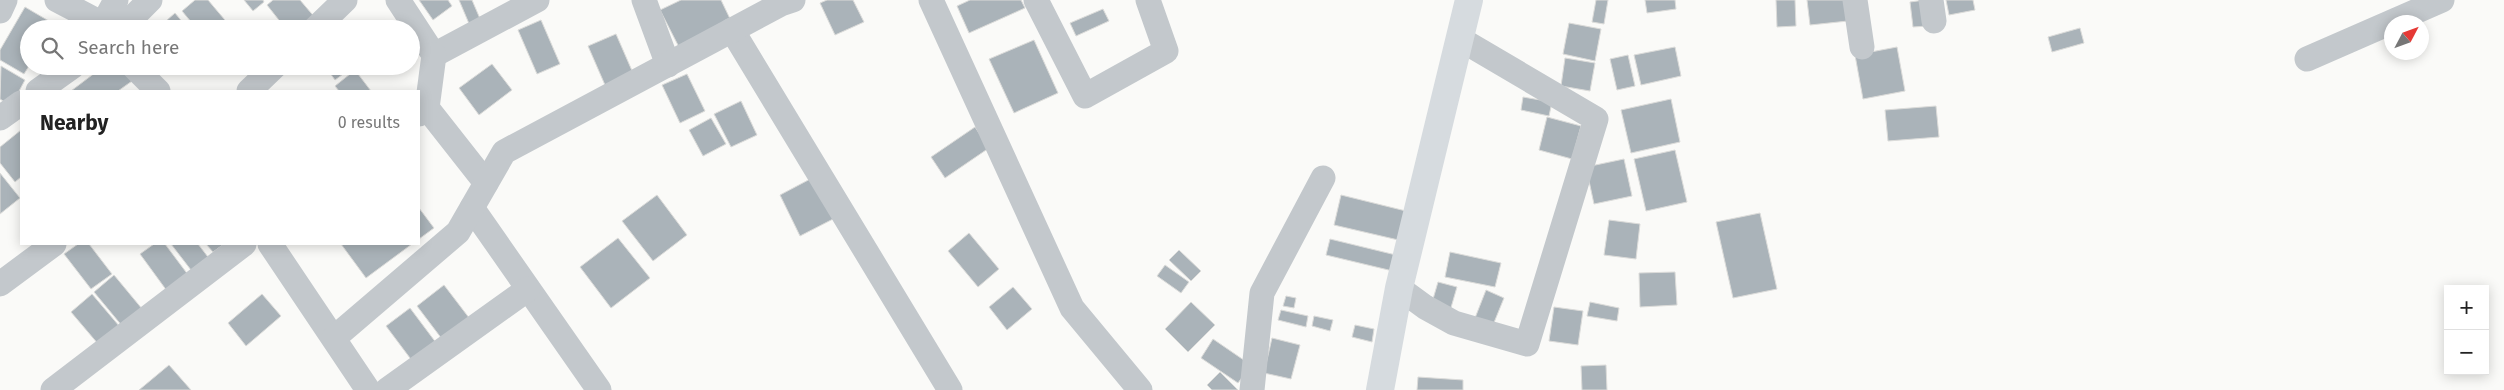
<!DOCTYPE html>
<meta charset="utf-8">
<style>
:root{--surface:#fff;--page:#f2f2f2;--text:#222;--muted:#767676;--line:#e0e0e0}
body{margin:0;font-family:"Fira Sans",sans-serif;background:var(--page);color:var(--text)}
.controls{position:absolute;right:15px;bottom:15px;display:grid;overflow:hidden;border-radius:0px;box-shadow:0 2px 12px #0003}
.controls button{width:45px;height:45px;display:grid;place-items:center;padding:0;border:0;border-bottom:1px solid var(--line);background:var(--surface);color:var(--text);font:25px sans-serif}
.compass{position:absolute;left:2384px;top:15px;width:45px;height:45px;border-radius:50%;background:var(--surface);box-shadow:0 2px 12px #0003;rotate:49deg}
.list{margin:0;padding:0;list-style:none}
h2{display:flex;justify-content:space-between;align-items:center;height:65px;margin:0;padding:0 20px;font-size:21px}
h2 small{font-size:16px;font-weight:400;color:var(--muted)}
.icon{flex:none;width:28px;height:28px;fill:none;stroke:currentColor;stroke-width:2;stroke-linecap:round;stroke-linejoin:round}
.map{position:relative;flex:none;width:2504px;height:390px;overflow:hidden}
.search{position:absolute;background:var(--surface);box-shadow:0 2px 12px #0003;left:20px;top:20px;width:400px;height:55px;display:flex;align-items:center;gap:12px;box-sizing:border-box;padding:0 18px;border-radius:28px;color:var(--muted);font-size:19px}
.panel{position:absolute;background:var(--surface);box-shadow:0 2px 12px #0003;left:20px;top:90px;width:400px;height:155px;border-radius:0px}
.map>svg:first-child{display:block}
.building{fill:#aab3b9;stroke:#dcdcda}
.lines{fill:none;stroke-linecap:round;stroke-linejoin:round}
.street{stroke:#c3c8cc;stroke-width:25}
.secondary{stroke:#d6dbdf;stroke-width:28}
</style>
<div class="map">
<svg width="2504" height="390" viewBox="0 0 2504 390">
<rect width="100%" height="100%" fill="#fafaf8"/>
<g class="building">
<polygon points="195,0 208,0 230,26 227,29 197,29 182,11"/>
<polygon points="244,0 263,0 264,2 253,11"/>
<polygon points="273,0 300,0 317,20 306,29 286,29 267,5"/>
<polygon points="419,0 448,0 452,6 433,20"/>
<polygon points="459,0 472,0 481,21 470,26"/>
<polygon points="681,0 721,0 733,25 681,51 660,10"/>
<polygon points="827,0 853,0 864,22 835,35 820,3"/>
<polygon points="970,0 1021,0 1025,8 969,33 957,6"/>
<polygon points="1596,0 1608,0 1604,24 1592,22"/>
<polygon points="1645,0 1675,0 1676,9 1647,13"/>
<polygon points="1776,0 1795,0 1796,26 1777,27"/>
<polygon points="1807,0 1846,0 1848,21 1810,25"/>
<polygon points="1925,0 1927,26 1913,27 1910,2"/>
<polygon points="1946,0 1973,0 1975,10 1949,15"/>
<polygon points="25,7 54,24 51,29 29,29 29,66 24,74 0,60 0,50"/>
<polygon points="1103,9 1109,21 1076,36 1070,23"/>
<polygon points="175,13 188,29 157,29"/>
<polygon points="541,20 560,64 537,74 518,30"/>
<polygon points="1569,23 1601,29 1595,61 1563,54"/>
<polygon points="2080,28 2084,43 2052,52 2048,37"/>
<polygon points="616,34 633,73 605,85 588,46"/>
<polygon points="1034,40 1058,93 1014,113 989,59"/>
<polygon points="1675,47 1681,76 1641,85 1634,55"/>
<polygon points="1897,47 1905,91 1863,99 1855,55"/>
<polygon points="1628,55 1635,86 1617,90 1610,59"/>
<polygon points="1565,58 1595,63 1590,91 1561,86"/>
<polygon points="492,64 512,90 479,115 459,88"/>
<polygon points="1,66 25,80 11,106 0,99"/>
<polygon points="104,66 121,66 132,81 118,91 71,91"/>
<polygon points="325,66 354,66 335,80"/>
<polygon points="355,70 371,91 339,91 335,86"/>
<polygon points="687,74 705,111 680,123 662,85"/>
<polygon points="1523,97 1552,102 1549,116 1521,110"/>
<polygon points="1671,99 1680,142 1631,153 1621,110"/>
<polygon points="741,101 757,135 731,147 714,114"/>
<polygon points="1936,106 1939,137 1888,141 1885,110"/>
<polygon points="1547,117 1581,126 1572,159 1539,150"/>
<polygon points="711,118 726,144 703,156 689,130"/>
<polygon points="975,127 989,148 945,178 931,157"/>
<polygon points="21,130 21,177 15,182 0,163 0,147"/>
<polygon points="1675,150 1687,202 1646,211 1634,159"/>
<polygon points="1624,159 1632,196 1594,204 1586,167"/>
<polygon points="0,173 20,198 0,214"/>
<polygon points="814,177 835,218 800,236 780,195"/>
<polygon points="657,195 687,235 653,261 622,221"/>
<polygon points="1341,195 1414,213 1407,242 1334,225"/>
<polygon points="419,208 434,228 419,239"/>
<polygon points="1760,213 1777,289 1733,298 1716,222"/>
<polygon points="1609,220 1640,224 1636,259 1604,255"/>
<polygon points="969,233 999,269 978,287 948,251"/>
<polygon points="618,238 650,278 611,308 580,267"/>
<polygon points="1330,239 1400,256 1397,272 1326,255"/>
<polygon points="78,244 89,244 112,274 91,289 64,254"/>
<polygon points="154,244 165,244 189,276 167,291 140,254"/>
<polygon points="171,244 198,244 208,257 191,270"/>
<polygon points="206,244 224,244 213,252"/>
<polygon points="341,244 412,244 366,278"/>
<polygon points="1179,250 1201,271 1191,281 1169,260"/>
<polygon points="1450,252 1501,263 1495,287 1445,277"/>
<polygon points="1165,265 1189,282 1181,293 1157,276"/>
<polygon points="1675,272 1677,305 1640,307 1639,273"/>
<polygon points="114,275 143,310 123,327 94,292"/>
<polygon points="1438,282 1457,287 1450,311 1431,306"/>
<polygon points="444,285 473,323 445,343 417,306"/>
<polygon points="1013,287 1032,309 1007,330 989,307"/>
<polygon points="1486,290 1504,298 1493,325 1475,318"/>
<polygon points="92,294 120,327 99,345 71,312"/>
<polygon points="262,294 281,316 246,346 228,323"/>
<polygon points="1286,296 1296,298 1294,308 1283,306"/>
<polygon points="1191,302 1215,325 1188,352 1165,329"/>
<polygon points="1590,302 1619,308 1617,321 1587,316"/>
<polygon points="1554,307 1583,311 1578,345 1549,341"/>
<polygon points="410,308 440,348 416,366 386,326"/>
<polygon points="1281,310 1308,316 1306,327 1278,320"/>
<polygon points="1314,316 1333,320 1330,331 1312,326"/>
<polygon points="1355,325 1374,329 1372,342 1352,337"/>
<polygon points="1272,338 1300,345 1291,379 1264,373"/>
<polygon points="1213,339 1251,365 1238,383 1201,358"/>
<polygon points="169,365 191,390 139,390"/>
<polygon points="1606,365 1607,390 1582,390 1581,366"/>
<polygon points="1220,372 1238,390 1212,390 1207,385"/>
<polygon points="1418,377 1463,380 1463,390 1417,390"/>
</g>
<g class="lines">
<g class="street">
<polyline points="57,0 103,24 105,29"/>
<polyline points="398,0 434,55 537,0"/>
<polyline points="644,0 668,65"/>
<polyline points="931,0 1072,308 1140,390"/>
<polyline points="1036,0 1085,96 1166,51 1148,0"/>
<polyline points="1855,0 1862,47"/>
<polyline points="1931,0 1934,21"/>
<polyline points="0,11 5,0"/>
<polyline points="103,24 116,0"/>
<polyline points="121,29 150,0"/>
<polyline points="315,29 345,0"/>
<polyline points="732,30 950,390"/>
<polyline points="2307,59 2442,0"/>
<polyline points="133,66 158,91"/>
<polyline points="38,91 73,66"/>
<polyline points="249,91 275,66"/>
<polyline points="427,108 486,183"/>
<polyline points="419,114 427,108 434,55"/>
<polyline points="0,118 21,103"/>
<polyline points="472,208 599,390"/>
<polyline points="270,244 368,390"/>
<polyline points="0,284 54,244"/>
<polyline points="1399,288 1425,307 1454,323 1527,344 1596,119 1460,39"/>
<polyline points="334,338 458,232 504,152 781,4 793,0"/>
<polyline points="53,390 244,244"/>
<polyline points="387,390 528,289"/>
<polyline points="1252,390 1262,293 1323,178"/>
</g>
<polyline class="secondary" points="1380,390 1399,288 1469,0"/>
</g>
</svg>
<div class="controls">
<button>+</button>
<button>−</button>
</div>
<svg class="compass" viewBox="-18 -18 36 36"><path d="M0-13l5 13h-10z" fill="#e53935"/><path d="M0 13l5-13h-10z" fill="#767676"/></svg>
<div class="search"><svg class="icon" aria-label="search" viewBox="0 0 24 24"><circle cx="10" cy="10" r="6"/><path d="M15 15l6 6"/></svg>Search here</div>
<section class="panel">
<h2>Nearby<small>0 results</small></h2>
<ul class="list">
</ul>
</section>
</div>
